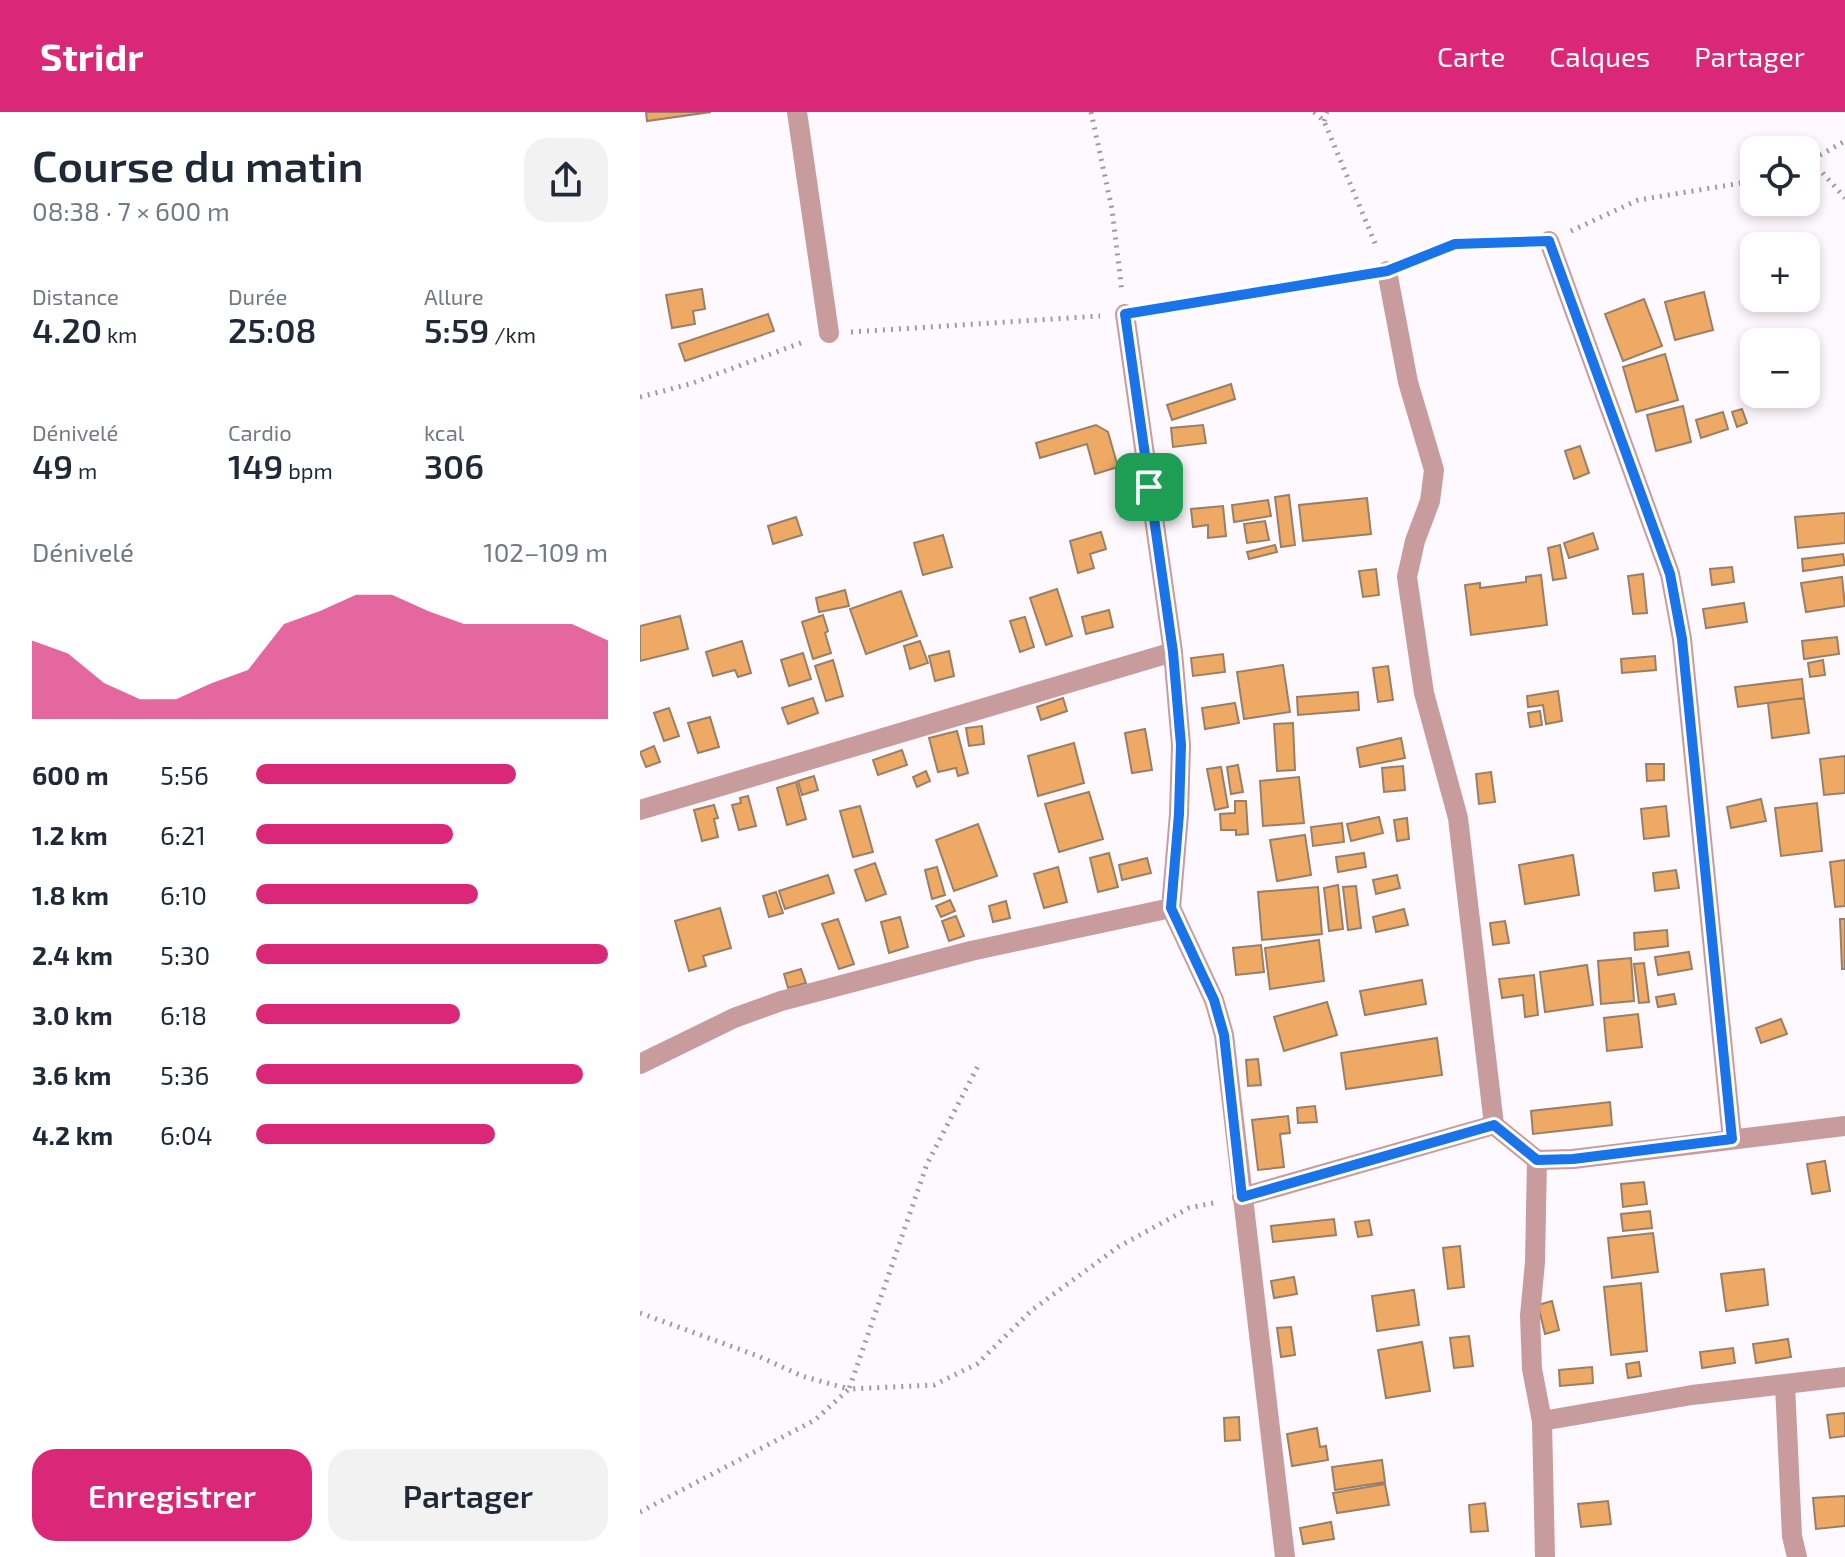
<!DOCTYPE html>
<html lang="fr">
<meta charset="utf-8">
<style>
body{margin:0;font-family:"Exo 2",sans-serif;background:#f2f2f3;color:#1f2937;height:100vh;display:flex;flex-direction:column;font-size:30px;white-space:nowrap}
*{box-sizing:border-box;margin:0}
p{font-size:26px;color:#747a83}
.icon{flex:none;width:44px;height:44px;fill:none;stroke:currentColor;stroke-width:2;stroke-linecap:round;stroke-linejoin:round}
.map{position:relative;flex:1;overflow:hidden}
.panel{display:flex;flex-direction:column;background:#fff;width:640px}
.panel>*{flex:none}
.buttons{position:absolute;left:1100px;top:24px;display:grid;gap:16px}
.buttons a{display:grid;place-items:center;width:80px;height:80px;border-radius:16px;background:#fff;box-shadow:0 4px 12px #0003;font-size:40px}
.pin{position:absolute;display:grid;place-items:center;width:68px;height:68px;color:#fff;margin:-34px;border-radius:16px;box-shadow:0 4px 12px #0006}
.round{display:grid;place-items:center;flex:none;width:84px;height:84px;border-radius:24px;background:#f2f2f3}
.overview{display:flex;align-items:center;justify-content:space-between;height:136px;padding:0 32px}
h1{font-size:44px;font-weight:600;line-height:60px}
.metrics{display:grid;grid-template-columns:repeat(3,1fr);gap:12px;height:136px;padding:8px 32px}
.metrics div{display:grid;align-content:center}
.metrics b{font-size:34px;font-weight:600}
.metrics small{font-size:22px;font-weight:400}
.metrics p{font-size:22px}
.chart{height:224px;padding:16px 32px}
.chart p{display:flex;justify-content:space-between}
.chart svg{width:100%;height:144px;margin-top:8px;fill:#db2777;opacity:.7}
.primary-button{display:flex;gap:16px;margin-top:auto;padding:16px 32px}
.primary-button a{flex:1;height:92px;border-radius:24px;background:#db2777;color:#fff;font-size:32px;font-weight:600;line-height:92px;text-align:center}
.primary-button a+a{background:#f2f2f3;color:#1f2937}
ul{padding:0 32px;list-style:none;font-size:26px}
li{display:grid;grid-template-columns:128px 96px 1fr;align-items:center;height:60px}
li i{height:20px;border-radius:10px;background:#db2777}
header{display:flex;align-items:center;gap:48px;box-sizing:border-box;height:112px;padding:0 40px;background:#db2777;color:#fff}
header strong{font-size:38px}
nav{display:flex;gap:44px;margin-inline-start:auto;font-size:28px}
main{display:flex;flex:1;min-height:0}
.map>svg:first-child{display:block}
.building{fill:#eea965;stroke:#9a7f67;stroke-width:2}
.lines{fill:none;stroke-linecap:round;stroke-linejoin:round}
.path{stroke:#a099a1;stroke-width:5;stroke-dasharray:2 6;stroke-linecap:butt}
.minor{stroke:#c89c9c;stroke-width:20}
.route-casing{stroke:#fff;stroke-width:16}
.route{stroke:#1a73e8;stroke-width:10}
</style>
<header>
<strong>Stridr</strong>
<nav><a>Carte</a><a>Calques</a><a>Partager</a></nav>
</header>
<main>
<section class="panel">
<div class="overview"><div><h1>Course du matin</h1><p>08:38 · 7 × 600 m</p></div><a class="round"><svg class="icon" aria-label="share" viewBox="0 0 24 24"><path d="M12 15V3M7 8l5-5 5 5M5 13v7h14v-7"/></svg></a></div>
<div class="metrics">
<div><p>Distance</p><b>4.20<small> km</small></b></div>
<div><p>Durée</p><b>25:08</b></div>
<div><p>Allure</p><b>5:59<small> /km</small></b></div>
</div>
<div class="metrics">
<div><p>Dénivelé</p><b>49<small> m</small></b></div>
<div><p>Cardio</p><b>149<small> bpm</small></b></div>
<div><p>kcal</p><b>306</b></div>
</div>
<div class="chart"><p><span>Dénivelé</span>102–109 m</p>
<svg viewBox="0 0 160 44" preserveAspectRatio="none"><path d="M0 44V20L10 24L20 33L30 38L40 38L50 33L60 29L70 15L80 11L90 6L100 6L110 11L120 15L130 15L140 15L150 15L160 20V44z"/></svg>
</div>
<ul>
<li><b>600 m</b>5:56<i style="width:74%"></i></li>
<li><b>1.2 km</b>6:21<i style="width:56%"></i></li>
<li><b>1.8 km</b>6:10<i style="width:63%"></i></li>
<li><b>2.4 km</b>5:30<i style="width:100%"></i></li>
<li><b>3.0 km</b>6:18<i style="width:58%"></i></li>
<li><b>3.6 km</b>5:36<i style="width:93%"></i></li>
<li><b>4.2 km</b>6:04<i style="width:68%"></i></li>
</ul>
<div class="primary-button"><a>Enregistrer</a><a>Partager</a></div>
</section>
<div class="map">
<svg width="1205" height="1445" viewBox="0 0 1205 1445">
<rect width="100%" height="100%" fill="#fef9fe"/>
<!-- building -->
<path class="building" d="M6,0H71L7,9Z
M62,177L65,197L53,199L55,212L32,216L26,183Z
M1064,180L1073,218L1035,228L1025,190Z
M1004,187L1022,234L983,249L965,202Z
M128,202L134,219L45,249L39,232Z
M1025,242L1038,288L996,300L983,255Z
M591,272L595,287L532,308L527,293Z
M1043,294L1051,330L1016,339L1007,303Z
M1102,297L1107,311L1097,315L1092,300Z
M1083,300L1088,317L1061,326L1056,308Z
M456,313L468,320L478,355L455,362L447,332L400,346L396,331Z
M563,313L566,331L533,335L531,316Z
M940,334L949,361L934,367L925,339Z
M649,383L655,433L641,435L635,385Z
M727,386L731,422L663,429L659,393Z
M628,388L631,404L594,410L592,393Z
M583,394L586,424L568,426V413L553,415L551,397Z
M1205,401V431L1158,436L1155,405Z
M156,405L162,423L133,432L128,414Z
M625,409L629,428L607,431L604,412Z
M461,420L466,437L450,442L454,456L438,461L430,429Z
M953,421L958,437L929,446L924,431Z
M303,423L312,455L283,463L274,431Z
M635,433L637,440L609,447L607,440Z
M920,433L926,466L913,468L908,436Z
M1203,442L1205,453L1163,459L1162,447Z
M1092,455L1094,470L1072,473L1070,457Z
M736,457L739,483L723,485L719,459Z
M1003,462L1007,501L993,502L988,464Z
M901,463L907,513L831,523L825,473L840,471V476L886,470V465Z
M1202,465L1205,494L1166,500L1161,471Z
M417,477L432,524L406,533L390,486Z
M205,478L209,494L179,500L176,486Z
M261,479L277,524L226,542L210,497Z
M1104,491L1107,510L1066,516L1063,497Z
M469,498L473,515L446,522L442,505Z
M183,503L188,519L185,521L191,541L173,547L162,510Z
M40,504L48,537L0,549V514Z
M385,505L394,535L380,540L370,509Z
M1197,525L1199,542L1164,547L1162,529Z
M102,529L111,561L98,565L95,558L73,564L66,540Z
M280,529L288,551L270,557L264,534Z
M309,539L314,564L295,569L289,544Z
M163,541L171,567L149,574L141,548Z
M583,542L585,560L553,564L551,546Z
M1015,544L1016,558L982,561L981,547Z
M193,548L203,584L186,589L175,554Z
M1183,548L1185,563L1170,565L1168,551Z
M643,553L650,600L604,607L597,560Z
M748,554L753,588L738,590L733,556Z
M1162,567L1164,586L1098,595L1095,575Z
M918,579L922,609L906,612L903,593L888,595L887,584Z
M718,580L719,598L658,603L657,585Z
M173,586L178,601L148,612L142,596Z
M423,586L427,599L401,608L397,595Z
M1164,586L1169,621L1132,626L1128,591Z
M595,591L599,611L565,617L562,596Z
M29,596L39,624L24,629L14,601Z
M900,599L902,613L890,615L888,601Z
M70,605L79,635L58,641L48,611Z
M653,611L655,658L637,659L634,612Z
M342,614L344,632L329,634L326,616Z
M505,617L512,658L492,661L485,621Z
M317,619L328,661L318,664L316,656L298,660L289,626Z
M761,626L765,646L720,655L717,636Z
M434,631L444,671L398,684L388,644Z
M14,634L20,650L6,655L0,640Z
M262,638L267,653L238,663L233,648Z
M1205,644V681L1184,683L1180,647Z
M1006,652H1024V668L1007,669Z
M598,653L603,680L591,682L587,655Z
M763,654L765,678L744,680L742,656Z
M581,655L588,695L575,698L567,657Z
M286,659L290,669L277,675L273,665Z
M851,660L855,690L839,692L836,662Z
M174,664L178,678L162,683L158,669Z
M659,665L664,711L623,714L620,669Z
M156,670L166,707L147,713L137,676Z
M449,680L463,727L419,740L405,692Z
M108,684L116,714L99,718L92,693L101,691L100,686Z
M1121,687L1126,709L1091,716L1087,695Z
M595,689H606L608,722L596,723V718H581L580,702L595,701Z
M1177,691L1182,739L1141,744L1135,696Z
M74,693L78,706L74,707L78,725L62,729L54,698Z
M220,694L233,740L213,745L200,699Z
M1026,694L1029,724L1004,727L1001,697Z
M739,705L743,721L711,729L707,712Z
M767,706L769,727L757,729L754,708Z
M702,711L704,730L673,734L671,715Z
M338,712L357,764L314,779L296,728Z
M665,723L671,763L637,769L630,728Z
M469,741L478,775L458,780L450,746Z
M724,741L726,755L698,760L696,745Z
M933,743L939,783L885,792L879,753Z
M507,746L511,761L482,768L479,753Z
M1205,748V794L1195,795L1190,750Z
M235,751L246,782L226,789L215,758Z
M297,755L305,783L292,787L285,758Z
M418,755L427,790L404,796L394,762Z
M1036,758L1039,776L1015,779L1013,761Z
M188,763L194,781L145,797L139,779Z
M757,763L760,776L736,782L733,768Z
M698,773L703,817L689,819L684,776Z
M716,774L721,816L708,818L703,775Z
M678,775L682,822L622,828L618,780Z
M136,780L143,801L129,805L123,784Z
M310,788L315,799L301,805L296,794Z
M366,789L370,806L353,810L349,794Z
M80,796L91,836L63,844L66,854L49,859L35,809Z
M764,797L768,813L736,820L733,805Z
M316,804L324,824L309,829L302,809Z
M260,805L268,835L249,841L241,810Z
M198,807L214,852L199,857L182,812Z
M1200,807H1205V857H1202Z
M865,809L869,831L853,833L850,811Z
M1027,818L1028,834L995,838L994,821Z
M679,828L684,869L630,877L625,836Z
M621,833L624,860L596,863L593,836Z
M1049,840L1052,857L1018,863L1015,845Z
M991,846L994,889L961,892L958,849Z
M1004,851L1009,890L999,891L994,852Z
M947,853L953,893L905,900L900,860Z
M161,857L166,871L148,876L144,862Z
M894,863L898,903L885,905L883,883L862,886L859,867Z
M782,868L786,892L725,903L720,879Z
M1034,882L1036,892L1018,895L1016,885Z
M687,890L697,923L644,939L634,905Z
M998,902L1002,935L967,939L964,906Z
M1141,907L1147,922L1121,931L1116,916Z
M797,926L802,963L706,977L701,941Z
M618,947L621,973L608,974L606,948Z
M970,990L972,1013L893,1022L891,999Z
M675,994L677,1010L658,1011L657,996Z
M648,1004L650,1021L640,1022L644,1055L618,1058L612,1008Z
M1185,1049L1190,1079L1172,1082L1167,1052Z
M1004,1070L1007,1092L983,1095L981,1072Z
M1010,1099L1012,1116L983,1119L981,1102Z
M694,1107L696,1123L633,1130L631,1114Z
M729,1108L732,1123L718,1125L715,1110Z
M1013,1121L1018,1160L972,1166L968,1126Z
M820,1134L824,1175L808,1177L803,1136Z
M1124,1157L1128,1193L1086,1199L1081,1162Z
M654,1165L657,1182L634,1186L631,1169Z
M1001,1171L1007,1239L971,1243L964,1175Z
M774,1178L779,1213L737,1219L732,1184Z
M912,1189L919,1218L905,1222L898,1193Z
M651,1215L655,1243L641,1245L637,1216Z
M829,1224L833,1254L814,1256L810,1226Z
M1148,1227L1151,1245L1116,1251L1113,1232Z
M782,1230L790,1279L746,1286L738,1238Z
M1093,1236L1095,1251L1062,1256L1060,1240Z
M999,1250L1001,1264L988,1266L986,1252Z
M952,1255L953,1271L920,1274L919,1258Z
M1205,1301V1324L1190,1326L1187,1303Z
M599,1305L600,1328L585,1329L584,1306Z
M677,1316L680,1335L686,1334L688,1348L652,1354L647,1322Z
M742,1348L745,1370L695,1378L692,1355Z
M745,1372L749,1393L697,1401L693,1381Z
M1205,1384V1414L1176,1417L1173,1386Z
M968,1389L971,1412L941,1415L938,1392Z
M845,1391L848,1419L831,1420L829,1393Z
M691,1410L694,1427L663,1432L660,1416Z"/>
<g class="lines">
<!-- path -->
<path class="path" d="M451,0L472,97L482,180
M674,0L684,9L737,136
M684,9L687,0
M1172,49L1205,86
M1166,51L1205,29
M931,119L998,88L1114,69
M769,150L815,132L888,130
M510,198L725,163
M211,220L460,204
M0,285L50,272L166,229
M0,1201L118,1244L162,1264L209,1277L287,1052L340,950
M0,1400L175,1308L209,1277L294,1273L337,1252L392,1198L478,1135L549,1096L578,1090"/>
<!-- minor -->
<path class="minor" d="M157,0L189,221
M909,129L1030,462L1042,527L1092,1027
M747,159L768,270L794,358L790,389L775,429L767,465L784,581L818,706L854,1013
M485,202L533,540L541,633L539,702L531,796L574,888L584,923L645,1445
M0,698L533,540
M0,952L94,906L141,889L331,839L531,796
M897,1048L895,1150L890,1204L892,1257L902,1309L905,1445
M602,1085L854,1013L897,1048L933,1047L1205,1014
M1145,1273L1152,1424L1157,1445
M902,1309L1052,1283L1205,1265"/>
</g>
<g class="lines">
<!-- route casing -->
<g class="route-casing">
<path id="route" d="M909,129L1030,462L1042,527L1092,1027L933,1047L897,1048L854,1013L602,1085L584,923L574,888L531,796L539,702L541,633L533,540L485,202L747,159L815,132Z"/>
</g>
<!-- route -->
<use href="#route" class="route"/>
</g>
</svg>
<div class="buttons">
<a><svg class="icon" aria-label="locate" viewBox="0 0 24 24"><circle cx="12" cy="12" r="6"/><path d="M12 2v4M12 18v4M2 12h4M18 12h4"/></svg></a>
<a>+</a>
<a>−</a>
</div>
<div class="pin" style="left:509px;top:375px;background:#1e9e55"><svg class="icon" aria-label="arrive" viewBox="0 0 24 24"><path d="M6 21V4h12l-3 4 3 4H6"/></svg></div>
</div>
</main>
